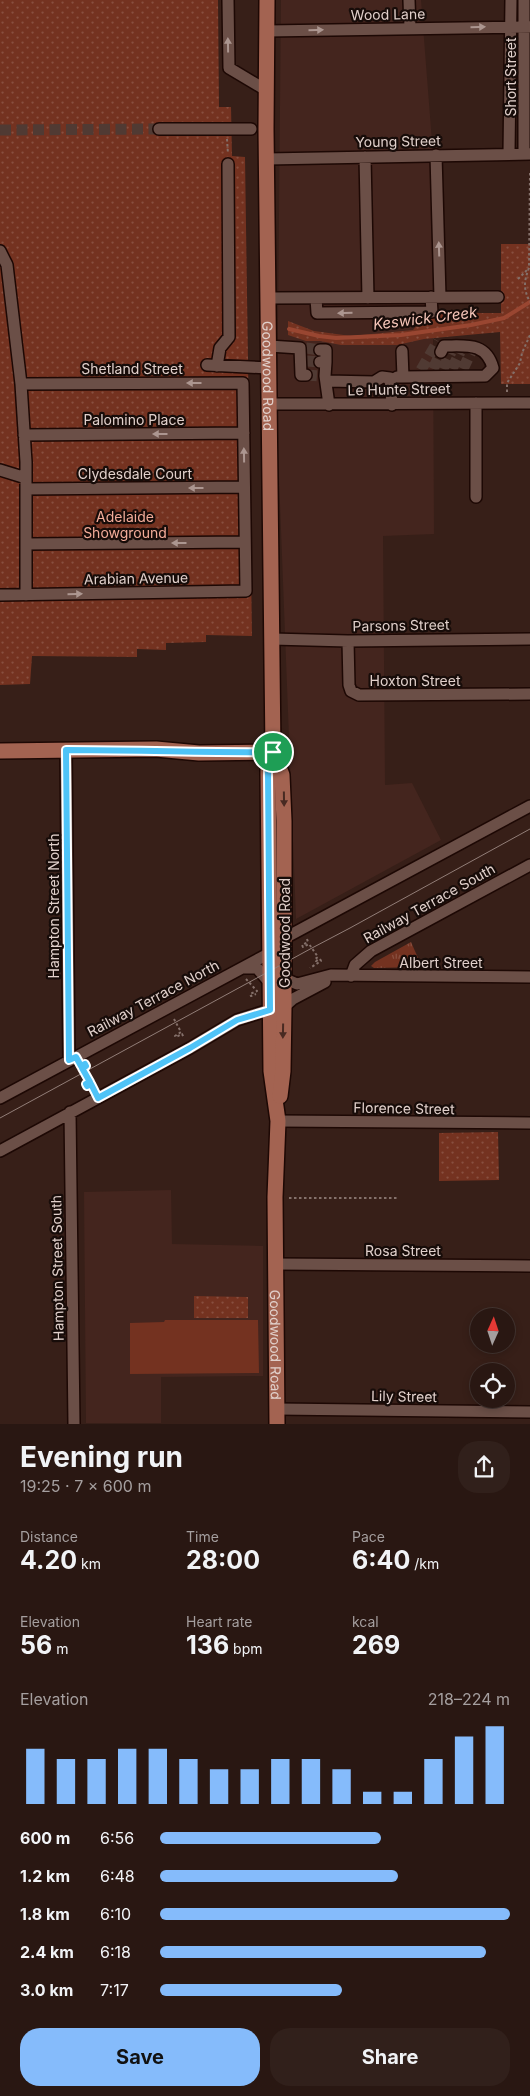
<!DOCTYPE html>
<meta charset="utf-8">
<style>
body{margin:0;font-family:Inter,sans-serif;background:#31201b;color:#f1f3f6;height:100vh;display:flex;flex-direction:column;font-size:19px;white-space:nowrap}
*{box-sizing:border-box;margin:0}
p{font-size:16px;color:#a59f9f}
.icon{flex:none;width:28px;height:28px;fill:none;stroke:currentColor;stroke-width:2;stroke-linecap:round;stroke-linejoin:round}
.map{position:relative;height:1424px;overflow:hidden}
.panel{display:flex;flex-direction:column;background:#291712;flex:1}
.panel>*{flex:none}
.needle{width:32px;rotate:3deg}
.controls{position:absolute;left:470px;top:1308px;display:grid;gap:10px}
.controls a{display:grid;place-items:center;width:45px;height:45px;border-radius:50%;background:#291712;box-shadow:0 2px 8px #0003,0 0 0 1px #453632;font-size:25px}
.pin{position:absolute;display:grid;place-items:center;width:42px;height:42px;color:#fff;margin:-21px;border:2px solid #fff;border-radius:50%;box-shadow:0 1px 5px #0007}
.round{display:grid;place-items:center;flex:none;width:52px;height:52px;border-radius:20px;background:#31201b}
.summary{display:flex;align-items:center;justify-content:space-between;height:85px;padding:0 20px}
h1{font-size:28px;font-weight:700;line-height:38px}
.metrics{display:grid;grid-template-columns:repeat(3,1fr);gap:8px;height:85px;padding:5px 20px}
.metrics div{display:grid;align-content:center}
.metrics b{font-size:25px;font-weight:700}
.metrics small{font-size:14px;font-weight:400}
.metrics p{font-size:14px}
.chart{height:140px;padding:10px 20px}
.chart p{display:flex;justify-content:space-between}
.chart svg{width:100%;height:90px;margin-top:5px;stroke:#85bbfb;stroke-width:6}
.button{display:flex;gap:10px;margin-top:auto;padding:10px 20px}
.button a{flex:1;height:58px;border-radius:20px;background:#85bbfb;color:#111;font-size:20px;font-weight:700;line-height:58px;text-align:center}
.button a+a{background:#31201b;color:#f1f3f6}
ul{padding:0 20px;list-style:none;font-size:16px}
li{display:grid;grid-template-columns:80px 60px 1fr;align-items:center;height:38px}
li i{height:12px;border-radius:6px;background:#85bbfb}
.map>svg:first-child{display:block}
.built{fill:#44251e}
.grass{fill:url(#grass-tufts)}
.park{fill:url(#park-dots)}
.pitch{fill:#743220}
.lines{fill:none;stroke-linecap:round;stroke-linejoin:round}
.stream{stroke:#994631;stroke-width:4}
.minor-tunnel{stroke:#503a33;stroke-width:11;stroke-dasharray:11 5.5;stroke-linecap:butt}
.minor-casing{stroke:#1d0804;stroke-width:14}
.major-casing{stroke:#1d0804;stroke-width:18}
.path{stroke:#84706a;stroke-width:2;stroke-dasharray:2.5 2.5;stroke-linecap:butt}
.minor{stroke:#6b4f47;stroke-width:11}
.major{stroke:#a36351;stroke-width:15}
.tram{stroke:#927e78;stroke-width:1}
.oneway{fill:#ac9690}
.oneway2{fill:#482a22}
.route-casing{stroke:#fff;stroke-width:10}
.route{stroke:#4fc3f7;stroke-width:6}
.labels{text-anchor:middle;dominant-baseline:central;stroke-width:4.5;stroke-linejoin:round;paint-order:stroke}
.street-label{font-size:14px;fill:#e1d0cb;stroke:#170c09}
.park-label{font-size:14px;fill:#f3ac99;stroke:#170c09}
.water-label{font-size:15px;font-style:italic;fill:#f5c5b8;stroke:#170c09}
</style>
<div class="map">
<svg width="530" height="1424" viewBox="0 0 530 1424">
<defs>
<pattern id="grass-tufts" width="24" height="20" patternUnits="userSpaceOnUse" patternTransform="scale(1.25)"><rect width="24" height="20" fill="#743220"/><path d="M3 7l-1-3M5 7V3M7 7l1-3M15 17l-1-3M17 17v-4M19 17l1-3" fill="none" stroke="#884f3f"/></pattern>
<pattern id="park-dots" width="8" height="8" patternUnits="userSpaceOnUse" patternTransform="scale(1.25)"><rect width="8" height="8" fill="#743220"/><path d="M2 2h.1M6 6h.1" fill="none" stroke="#884f3f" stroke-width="1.8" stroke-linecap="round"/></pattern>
</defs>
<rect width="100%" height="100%" fill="#371f18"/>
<!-- built -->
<path class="built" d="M281,0H421L432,142L434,534L383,536L385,785L412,783L441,840L296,919L277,426Z
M171,1190L172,1244L263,1246V1376L161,1377V1423H86L84,1192Z"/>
<!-- grass -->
<path class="grass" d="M411,942L422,967L374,968L371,966L375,962Z"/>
<!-- park -->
<path class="park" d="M0,0H218L219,107H231L232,156L245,157L252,636L206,635V642L166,643V650L137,649V657L32,656L30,684L0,685Z
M501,244H530V384H501L500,332L424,339L397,345H341L320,341H306L288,335V321L314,331L351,336L413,330L420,322L428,319L429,313H501Z
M498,1132L499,1180L439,1181V1133Z
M194,1296L248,1297V1318H194Z"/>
<!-- pitch -->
<path class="pitch" d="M165,1320H258L259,1373L130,1374V1323L164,1322Z"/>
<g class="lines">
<!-- stream -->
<path class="stream" d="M289,329L319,336L336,338L401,335L471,325L504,318L530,302"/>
<!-- minor-tunnel -->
<path class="minor-tunnel" d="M0,130L159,129
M306,348L320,350
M306,361L320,362
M433,369L441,352
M443,369L451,352
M452,369L460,352
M463,369L471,352
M421,370L438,341
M306,375L320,376"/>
<!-- minor casing -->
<g class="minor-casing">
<path id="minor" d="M228,0L229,68L266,90
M409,0L410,28
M524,0V154
M267,31L530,27
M159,129H251
M509,153L511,0
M436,155L440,297
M365,157L368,298
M267,159L530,154
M0,251L7,265L21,384L26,462V595
M268,298L498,297
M316,298L317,313L432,312L431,297
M269,346L300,348L301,375H306
M320,350H326V362
M320,362H326L325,376L329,405
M207,365L269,368
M217,366L220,348L229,337L228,164
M397,377H403L402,351
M403,377L485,376L493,368C486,342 466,346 444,346L441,352
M327,381L374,382L382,377L390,378L392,405
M269,404L530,403
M24,435L244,433
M0,470L26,478
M26,489L244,487
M476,497V403
M27,544L245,542
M0,595L246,591L243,383L21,384
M272,639L348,641L530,639
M348,641L349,685L351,691L359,695L530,694
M66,750L69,1060
M283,939L530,806
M244,968H257L269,982
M351,976L355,965L371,951L530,865
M283,978L297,984L331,975L530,977
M284,1007L293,999L325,982
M0,1098L268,954
M70,1112L74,1424
M278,1121L530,1123
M0,1151L190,1048L237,1020L269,1010
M276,1264L530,1266
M277,1409L530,1412"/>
</g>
<!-- major casing -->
<g class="major-casing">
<g id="major">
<path id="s1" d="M267,0L266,129L273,752L268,771L271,1071L278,1121L275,1197L277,1424"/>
<path d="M0,751L156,749L199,753L273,752"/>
<path d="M273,752L282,775L284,821V1007L283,1071L280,1096"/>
</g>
</g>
<!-- path -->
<path class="path" d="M227,139L228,154
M530,173L529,268C524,281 523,289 530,302
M518,279L527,270
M507,392V383L520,363L522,353L530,335
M307,939L308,942L302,945L303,947L309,944L318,957L315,959L316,961L320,959L321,961L310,968
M246,979L257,991L250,994L251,996L256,994
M174,1019L181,1032L175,1036L176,1037L182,1034L184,1038
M86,1066L82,1068L90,1082L86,1084L87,1086L91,1084L93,1088
M289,1198H397"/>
<!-- minor -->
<use href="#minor" class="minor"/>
<!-- major -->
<use href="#major" class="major"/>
<!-- tram -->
<path class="tram" d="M0,1118L312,948L350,928L530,829"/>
</g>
<!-- one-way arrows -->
<defs><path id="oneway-solid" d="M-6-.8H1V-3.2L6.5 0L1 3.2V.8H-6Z" transform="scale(1.25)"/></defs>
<g class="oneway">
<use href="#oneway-solid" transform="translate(478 27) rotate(-1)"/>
<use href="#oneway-solid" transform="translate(316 30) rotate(-1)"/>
<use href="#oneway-solid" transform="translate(228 45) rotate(-91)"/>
<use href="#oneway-solid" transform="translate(439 249) rotate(-92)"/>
<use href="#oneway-solid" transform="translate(345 313) rotate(179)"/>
<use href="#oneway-solid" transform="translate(194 383) rotate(180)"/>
<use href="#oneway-solid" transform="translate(160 434) rotate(180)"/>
<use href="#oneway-solid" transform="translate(244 455) rotate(-91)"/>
<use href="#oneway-solid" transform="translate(196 488) rotate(180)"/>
<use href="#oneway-solid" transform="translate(179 543) rotate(180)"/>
<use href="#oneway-solid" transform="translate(75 594) rotate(-1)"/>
</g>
<g class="oneway2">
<use href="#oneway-solid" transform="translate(284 799) rotate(89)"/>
<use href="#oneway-solid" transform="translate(283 1031) rotate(91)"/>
</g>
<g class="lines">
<!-- route casing -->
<g class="route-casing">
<path id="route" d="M66,750C136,750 204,753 273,752L268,771L270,1010L237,1020L190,1048L98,1098L91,1084L87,1086L86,1084L90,1082L82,1068L86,1066L85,1064L81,1066L76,1057L69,1060Z"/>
</g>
<!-- route -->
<use href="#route" class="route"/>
</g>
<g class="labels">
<!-- street labels -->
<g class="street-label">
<text transform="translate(388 14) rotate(-1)">Wood Lane</text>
<text transform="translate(510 77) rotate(-90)">Short Street</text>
<text transform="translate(398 141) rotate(-1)">Young Street</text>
<text x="132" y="368">Shetland Street</text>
<text stroke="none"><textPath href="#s1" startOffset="376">Goodwood Road</textPath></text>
<text transform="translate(399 389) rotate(-1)">Le Hunte Street</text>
<text x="134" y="419">Palomino Place</text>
<text x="135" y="473">Clydesdale Court</text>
<text transform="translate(136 578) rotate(-1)">Arabian Avenue</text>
<text transform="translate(401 625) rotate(-1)">Parsons Street</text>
<text x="415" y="680">Hoxton Street</text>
<text transform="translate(429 903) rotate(-29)">Railway Terrace South</text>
<text transform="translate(53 906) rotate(-90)">Hampton Street North</text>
<text transform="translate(284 933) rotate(-90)">Goodwood Road</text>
<text x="441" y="962">Albert Street</text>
<text transform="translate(153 998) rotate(-28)">Railway Terrace North</text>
<text transform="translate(404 1108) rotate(1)">Florence Street</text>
<text x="403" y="1250">Rosa Street</text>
<text transform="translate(57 1268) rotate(-91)">Hampton Street South</text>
<text stroke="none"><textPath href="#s1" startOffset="1346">Goodwood Road</textPath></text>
<text transform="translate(404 1396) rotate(1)">Lily Street</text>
</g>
<!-- park labels -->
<g class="park-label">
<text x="125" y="516">Adelaide<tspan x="125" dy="16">Showground</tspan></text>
</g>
<!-- water labels -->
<g class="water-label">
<text transform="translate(425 318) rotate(-7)">Keswick Creek</text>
</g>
</g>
</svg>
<div class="controls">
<a><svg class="needle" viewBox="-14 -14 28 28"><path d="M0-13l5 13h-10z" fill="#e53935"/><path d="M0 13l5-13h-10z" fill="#a59f9f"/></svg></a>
<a><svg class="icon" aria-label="locate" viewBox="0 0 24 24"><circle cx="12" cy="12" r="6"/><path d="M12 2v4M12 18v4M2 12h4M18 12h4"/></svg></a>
</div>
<div class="pin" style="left:273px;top:752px;background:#1e9e55"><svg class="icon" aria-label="arrive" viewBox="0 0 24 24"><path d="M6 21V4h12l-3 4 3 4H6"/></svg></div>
</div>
<section class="panel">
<div class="summary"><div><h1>Evening run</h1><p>19:25 · 7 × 600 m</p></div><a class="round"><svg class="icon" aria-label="share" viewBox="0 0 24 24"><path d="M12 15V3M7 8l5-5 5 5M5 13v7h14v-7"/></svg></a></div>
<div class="metrics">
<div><p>Distance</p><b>4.20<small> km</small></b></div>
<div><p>Time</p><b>28:00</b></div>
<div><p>Pace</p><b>6:40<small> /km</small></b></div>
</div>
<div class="metrics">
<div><p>Elevation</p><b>56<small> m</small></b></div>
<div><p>Heart rate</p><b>136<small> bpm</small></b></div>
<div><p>kcal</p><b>269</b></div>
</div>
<div class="chart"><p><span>Elevation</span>218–224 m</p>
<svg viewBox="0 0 160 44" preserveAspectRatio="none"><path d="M5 44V17M15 44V22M25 44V22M35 44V17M45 44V17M55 44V22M65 44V27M75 44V27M85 44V22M95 44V22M105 44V27M115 44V38M125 44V38M135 44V22M145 44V11M155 44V6"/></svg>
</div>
<ul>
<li><b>600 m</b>6:56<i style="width:63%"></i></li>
<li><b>1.2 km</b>6:48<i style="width:68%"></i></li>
<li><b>1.8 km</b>6:10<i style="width:100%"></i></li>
<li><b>2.4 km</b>6:18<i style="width:93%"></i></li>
<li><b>3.0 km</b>7:17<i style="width:52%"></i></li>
</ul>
<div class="button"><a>Save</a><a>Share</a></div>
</section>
